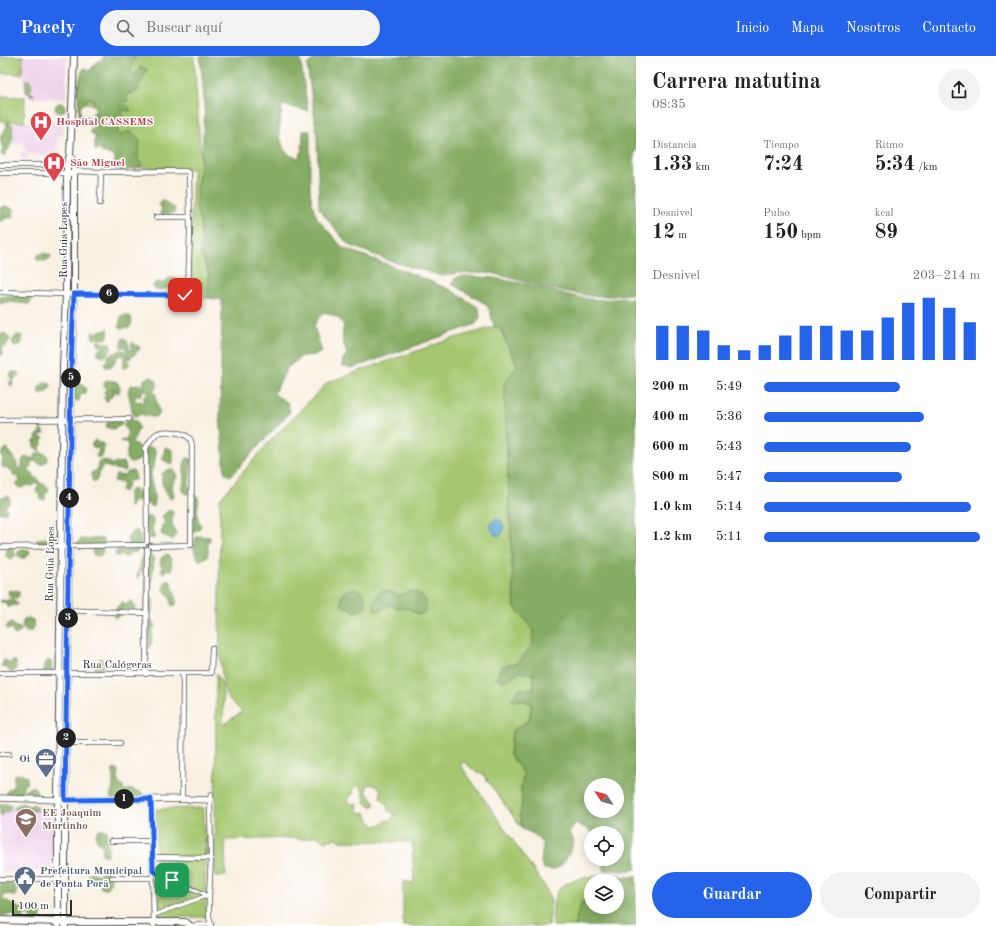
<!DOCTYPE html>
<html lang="es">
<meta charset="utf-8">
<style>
body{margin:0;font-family:"Old Standard TT",serif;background:#f2f2f2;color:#202124;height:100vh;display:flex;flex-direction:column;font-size:15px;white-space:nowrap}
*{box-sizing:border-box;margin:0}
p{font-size:13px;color:#757577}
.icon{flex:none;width:22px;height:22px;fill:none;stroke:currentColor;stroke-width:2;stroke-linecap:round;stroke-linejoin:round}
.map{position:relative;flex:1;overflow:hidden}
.panel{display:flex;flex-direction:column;background:#fff;width:360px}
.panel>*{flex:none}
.needle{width:26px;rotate:305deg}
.fabs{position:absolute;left:584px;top:722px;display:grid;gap:8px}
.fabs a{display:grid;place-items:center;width:40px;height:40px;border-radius:50%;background:#fff;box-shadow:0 2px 10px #0003;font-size:20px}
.scale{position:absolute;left:12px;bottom:10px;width:60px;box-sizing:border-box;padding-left:4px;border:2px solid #2b2b2b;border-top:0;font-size:11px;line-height:14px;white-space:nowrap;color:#2b2b2b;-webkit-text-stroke:3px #fff;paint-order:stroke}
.pin{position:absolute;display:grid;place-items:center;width:34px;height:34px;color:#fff;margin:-17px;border-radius:8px;box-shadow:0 2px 6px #0006}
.km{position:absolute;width:20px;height:20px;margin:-10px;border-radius:50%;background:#222;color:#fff;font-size:11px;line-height:20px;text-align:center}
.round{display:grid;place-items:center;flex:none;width:42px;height:42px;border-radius:21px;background:#f2f2f2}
.summary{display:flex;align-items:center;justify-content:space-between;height:68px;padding:0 16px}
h1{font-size:22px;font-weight:800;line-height:30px}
.metrics{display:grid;grid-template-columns:repeat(3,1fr);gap:6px;height:68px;padding:4px 16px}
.metrics div{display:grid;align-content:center}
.metrics b{font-size:20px;font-weight:800}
.metrics small{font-size:11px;font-weight:400}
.metrics p{font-size:11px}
.chart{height:112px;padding:8px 16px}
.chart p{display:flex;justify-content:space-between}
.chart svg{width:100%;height:72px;margin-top:4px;stroke:#2563eb;stroke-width:6}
.primary-button{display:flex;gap:8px;margin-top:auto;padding:8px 16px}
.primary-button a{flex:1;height:46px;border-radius:24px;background:#2563eb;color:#fff;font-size:16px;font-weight:800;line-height:46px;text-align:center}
.primary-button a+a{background:#f2f2f2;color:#202124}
ul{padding:0 16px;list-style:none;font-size:13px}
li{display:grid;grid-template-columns:64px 48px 1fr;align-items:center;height:30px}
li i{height:10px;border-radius:5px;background:#2563eb}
header{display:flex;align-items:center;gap:24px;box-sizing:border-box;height:56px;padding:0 20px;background:#2563eb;color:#fff}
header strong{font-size:19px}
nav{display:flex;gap:22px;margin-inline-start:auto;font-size:14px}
.search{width:280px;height:36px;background:#f2f2f2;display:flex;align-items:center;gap:10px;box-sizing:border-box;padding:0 14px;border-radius:22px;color:#757577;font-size:15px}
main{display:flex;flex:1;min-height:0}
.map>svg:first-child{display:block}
.built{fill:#efd0e7}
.green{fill:#a5c770;stroke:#68794e;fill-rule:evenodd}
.forest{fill:#84ac62;stroke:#586c46;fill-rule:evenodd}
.water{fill:#59a4d1;stroke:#42687e}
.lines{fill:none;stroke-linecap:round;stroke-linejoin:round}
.pedestrian-casing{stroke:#4a4946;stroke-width:5}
.minor-casing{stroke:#4a4946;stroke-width:6}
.tertiary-casing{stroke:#4a4946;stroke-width:7}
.secondary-casing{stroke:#4a4946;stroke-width:8}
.pedestrian{stroke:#fff;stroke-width:3.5}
.minor{stroke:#fff;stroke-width:4.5}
.tertiary{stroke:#fff;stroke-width:5.5}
.secondary{stroke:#fff;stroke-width:6}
.route-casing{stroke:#fff;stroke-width:8}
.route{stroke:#2563eb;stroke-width:5}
.labels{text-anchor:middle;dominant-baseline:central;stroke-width:3;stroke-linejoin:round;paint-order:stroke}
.health-label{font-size:11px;font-weight:bold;fill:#be3a42;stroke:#fff;text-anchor:start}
.street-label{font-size:11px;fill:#2b2b2b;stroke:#fff}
.service-label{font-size:11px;font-weight:bold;fill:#4e5e75;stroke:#fff;text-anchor:end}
.education-label{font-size:11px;font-weight:bold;fill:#785e54;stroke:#fff;text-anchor:start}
</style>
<header>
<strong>Pacely</strong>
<div class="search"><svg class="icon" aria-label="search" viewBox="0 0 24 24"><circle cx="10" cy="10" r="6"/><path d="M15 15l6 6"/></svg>Buscar aquí</div>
<nav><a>Inicio</a><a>Mapa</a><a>Nosotros</a><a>Contacto</a></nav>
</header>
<main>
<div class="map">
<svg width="636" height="870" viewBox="0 0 636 870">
<rect width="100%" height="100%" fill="#fff"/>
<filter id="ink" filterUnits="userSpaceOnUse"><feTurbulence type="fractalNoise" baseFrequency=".025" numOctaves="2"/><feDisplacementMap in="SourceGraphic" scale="8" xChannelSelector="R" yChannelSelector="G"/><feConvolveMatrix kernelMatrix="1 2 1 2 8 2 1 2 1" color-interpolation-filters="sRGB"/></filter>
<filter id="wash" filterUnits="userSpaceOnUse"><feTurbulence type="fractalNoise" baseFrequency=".012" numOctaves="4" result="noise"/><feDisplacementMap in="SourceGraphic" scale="16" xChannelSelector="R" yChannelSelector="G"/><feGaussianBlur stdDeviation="0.9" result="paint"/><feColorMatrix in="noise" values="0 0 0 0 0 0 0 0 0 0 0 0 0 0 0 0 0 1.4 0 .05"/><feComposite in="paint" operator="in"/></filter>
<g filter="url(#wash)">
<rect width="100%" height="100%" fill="#f8f0e0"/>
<!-- built -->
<path class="built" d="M23,0H67L66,43L30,42L26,36V28L23,18Z
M14,65L64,67L63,80H58L57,99L28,98V103L21,102V96L28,97V94H26V92H23L24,84H21V88H13Z
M0,752H53L52,815H0Z"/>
<!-- green -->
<path class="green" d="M0,0H23L22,18L0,17Z
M112,0H194L201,107L198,127L196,149L201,172V197L209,219L208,242H188L193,113L115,111L117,94H95V49L83,46L82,20L95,9Z
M0,40L25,41L24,66L0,65Z
M494,271H499L517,310L504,328L513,529L515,552L526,564L533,575V587L523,601L518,607L509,608L496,622L504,625L519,616L533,618L534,632L511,644H524L532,648L529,664L512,675L510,699L524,718L521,732L522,746L520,759L522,773L482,717L475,715L464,706L460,708L547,834L551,845L549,870H403V825L414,827L412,786L341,785L336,782L324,786L316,779L309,782L302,783L292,782L227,784L225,786L226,820H215L216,618C226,628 223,654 223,668H226L229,664L242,656L227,641L223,628L220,602L219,547L220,443L270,385L328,326L451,283ZM370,728C375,729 379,731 381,735L380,741L387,748L388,755L394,757V760L390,765L387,764L384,766L382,768L375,770C370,766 368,763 366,757L359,756L357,754L358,747L352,748L349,746L348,743L353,738C353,734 354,732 357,729C363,731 364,739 365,746L370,750H374C376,740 363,741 367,730Z
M204,752L206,861L155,862L156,753Z
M619,820L608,825H591V838L582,846L576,863L575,870H553C553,860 552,848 556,839C563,818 601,821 619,820Z"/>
<!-- forest -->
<path class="forest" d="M103,0H134L135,2L132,8L131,21L134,18L137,17L138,14L140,11L147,13C144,18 143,26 138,30L139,33L137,36L127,38L126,41L128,43L127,46L123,45L121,47V50C125,48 127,49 130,52V55L123,54L122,56L123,59L120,64L123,66L124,69L120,68L117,70L118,76L121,79C123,78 125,77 127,76C133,74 136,82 141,84C140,86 137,101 138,102C138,104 142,107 143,108C139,110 138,112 135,114L132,113L129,114L126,113L124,115L121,116L119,113H116L114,110L115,103L114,100C110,100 107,96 102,97V93L96,92L94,86L97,84V81L91,77L90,74L93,72L95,63L92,57H95L98,55C98,51 97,49 93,47V44L90,42L87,43L86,47C80,48 79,55 82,60L89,61L90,64C85,65 81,64 79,60L78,39L75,33L78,31C78,28 82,14 84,12L87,13L89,15H92C96,7 94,6 103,4Z
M200,0H295L300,2L308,55L282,49L279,75L281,84L284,94L291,100L299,102L302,95L303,75H310V134L312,147L317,162L343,192L403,214L451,234L479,252L480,261L476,268L353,312L342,310L343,303L347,298C343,287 341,282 344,270C339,261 335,259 324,256L318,263L314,270L322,296L315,299L302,300L287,312L274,338L288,347L290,356L233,418L230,420L225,417L220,361L222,244L208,242L209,219L201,197V172L196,149L198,127L201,107L205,53Z
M318,0H636V94L634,98L636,124V237L614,240H591L547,232L492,217H457L442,220L396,207L349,189L331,168L319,152L317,80L307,9Z
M26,24H28C31,25 32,29 31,33L28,35L34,38L33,40L26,36V33L25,28Z
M55 52a5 5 0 1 1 10 0a5 5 0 1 1-10 0Z
M6,67H11L13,69C12,73 13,75 13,79C12,86 8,95 4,100L1,99L3,92C1,88 0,83 1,79C3,75 6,74 7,70Z
M161,145H164L166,147H168L170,150L175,152C175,160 167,159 161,160L160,157L162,153L159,148Z
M6,150L11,152L14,154L13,161L6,162L0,166V152Z
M44,197L50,199L51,202L44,205L37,204L36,201L38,199Z
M466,220L493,222L525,228L577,241L596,244L636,242V813L623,815L604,814V803H617V777H592L584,771L575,767L569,778L574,785C571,795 563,814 551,814C549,814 546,813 544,813L541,807L543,788L534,778L522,773L520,759L522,746L521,732L524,718L510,699L512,675L529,664L532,648L524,644H511L519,633L534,632L533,618L519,616L504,625L496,622L501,611L509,608L518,607L523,601L533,587V575L526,564L515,552L513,529L504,328L517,310L500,271H494L490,255L486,248L452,228C454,220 459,221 466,220ZM591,729H617V755H591Z
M170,222H174L186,225L187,226V233L184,235L179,232C174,237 172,235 166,232L159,234L154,232L153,230L155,227L158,226L163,227Z
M26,238L31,239L32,244L29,248C20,248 9,244 0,248V240L5,241L8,239L11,241L16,239L20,241Z
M126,259L131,261C132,265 132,269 129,272L126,271L122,273L119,270L121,260Z
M108,272C111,288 102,281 94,283L92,281L93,274L96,277L101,274L106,275Z
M2,277L6,278L10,283L6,290L3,291L2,293L3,297L2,298V299H0V279Z
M17,279L22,280V287L18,290L14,291L13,289L12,285Z
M123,282C129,284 128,289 130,294H132L133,293L131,289L133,286L136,290H139L140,293L130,303L129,302L126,292L121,291V288Z
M98,285H100L103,287H110L111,288V293L107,299L103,300L98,298C97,296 98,294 100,292L102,293L103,292V290L98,289Z
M121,294L125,295C128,301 133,311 123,312L124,302L121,299L118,300C114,306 114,312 105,311V306L107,305L108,300Z
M12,316H18L20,320L16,321L13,325L12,326L13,328L11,330L10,329V325L12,323L10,318Z
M72,319L75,320L76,325L80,327H82L84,331L86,332L85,336L84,338L80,339L79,345L75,344L68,333L67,329Z
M150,321L154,322L157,326V331L153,336L156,338C156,341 156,344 157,347C158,352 160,354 159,359C149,365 145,355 136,360H134C131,355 132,350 130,344C129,338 126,334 131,329L134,330L138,328L141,329C144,332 143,337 140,340H139L136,338H135V344L137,346L140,345L142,347H144V340L149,337L144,333L143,327L145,323Z
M106,324C110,325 114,324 117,326L120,332L119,337L115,335V332H114L113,333L115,337L112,339L111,342L109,340L108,345L107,346L103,341L107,338L104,337V335L108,334L107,332L104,330V327Z
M45,326L49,327L52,330L48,334L46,337L43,336L41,339L39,336V331Z
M121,364L122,368L120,370L112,373L106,371L108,365Z
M132,364L136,365L139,372L132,387L137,389L142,400L138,405L131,407L126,403L128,389L126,386L120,385L127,383C128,377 127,373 123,369L125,366Z
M40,374H42L45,378L40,379L41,382L42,381L44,383L41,386L43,387L40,391V394L39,395C35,391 33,392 34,385L37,384L36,381L40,376Z
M95,384L99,387H102L104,389L103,399L99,402L96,400L99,394L98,392L93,391L92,390V387Z
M149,391C151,392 153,392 155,394C158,400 151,414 151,420C150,424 152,428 153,433C154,438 154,443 155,449L152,451C150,449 148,448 146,447C144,444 142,419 143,415C144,407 145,400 146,392Z
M165,391L171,393L173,396V407L171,408L163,404C162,400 165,395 165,391Z
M7,392H8V395L11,397L12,400L17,405V411L20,413L22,412V405L24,402L28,401L33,403L36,398L41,396L46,398L48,402C46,408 40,411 36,405L31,406V411L29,414V416L33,417L34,419L33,422H37L40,427C46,429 48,429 49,435L45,438V444H41L40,439L38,438L36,435L39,428L37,427L32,430L27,429L21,432H19L16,428L20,424L19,423L17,420H13V416L11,414L10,415L8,412L2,411V406L3,403L1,399L3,395Z
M187,402L192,403L189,427L190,434L189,437L187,438L185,437L182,433C183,430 184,426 184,423C185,415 182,409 187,402Z
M104,404L113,408L123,406L125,408L126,414L123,415L104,410L101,412L97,423L95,426L92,424L91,417L97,414L98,407Z
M171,413L175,415L177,421L172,430L174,440L170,443L162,427V417L163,418L165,415Z
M133,415L135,417V424L129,425L126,434L123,436L121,433L123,429L122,427L114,425L116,418L123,420L128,416Z
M134,433L139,436L141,443L137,446L134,444L132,447L131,451H129V435Z
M197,439L198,440C200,448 195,456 198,463C198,465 200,467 201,469L199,473L195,475L192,474L193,440Z
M6,440H9L10,446L5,450L7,454L5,457H0V441H3Z
M170,453L173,456L172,467L176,478L173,484L161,478L162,469L165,468L162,460Z
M147,460L152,462L153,464L152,476L155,481L153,483L147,481L144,464L146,461Z
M62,472H64L67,479L66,482L64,484L61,485L55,489L42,490L37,486V484L44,482L51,485L57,484L58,476Z
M137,474C141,481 143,489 136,496H131L127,501L120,499L117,500L115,499L118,492H121L124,494L127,493L129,489L127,482L132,476Z
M197,480L210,481V485L208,484C207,490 209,495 207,501L202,503L200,505C193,497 192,489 197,480Z
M95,482L102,483L105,485V487L100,493H102C104,496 103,497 101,499L96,500L93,498L92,490L87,489L80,493L78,491L77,487L81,483L90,484Z
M13,492L14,494L15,500L10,504L6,500L7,493Z
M21,493H27L30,496L28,500H25V502H22L17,499L18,496Z
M150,498L153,501L154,505L150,537L153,544V555H148L144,552L146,546L145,521L143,513L141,514L138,523C136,518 138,516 140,511C141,508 141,504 142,501Z
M167,498C173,503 172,508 171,515L170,512L163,517L161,514L162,510L160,508L161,502Z
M167,524H168L171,526C173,535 179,542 175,551L172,550L171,548L170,540C163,534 161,532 167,524Z
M352,533C360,532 365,537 365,544C365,548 365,552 362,554C362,554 356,556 356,556L353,555L350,552L344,551C340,547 341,543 343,538L348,534Z
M9,534L13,535L16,534L19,536V539L17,542L9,540L8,535Z
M382,535C388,534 393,536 398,540C402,539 406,536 410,535C415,535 424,540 426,545C427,548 426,552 426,555L423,558L419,559C410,553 406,551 396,552L393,549H389L379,555L375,554C372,546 376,540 382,535Z
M12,542L18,547L16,550L14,549L9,551H7L5,546H0V544L6,545Z
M131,544L135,551L134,554L129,555L123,553L120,559L115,562L113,559C115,554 118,549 123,546L127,549Z
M28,562L33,564C34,570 35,576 27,576L22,572L23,565Z
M149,566H153L155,568C154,571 153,573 152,575C151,581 153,586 149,592H148Z
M9,567H12L14,570L20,572L21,575L16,579L13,578V575L11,572L9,574L6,572Z
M100,602L102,603L103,609L105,612L101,616L96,615L94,612L95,610L97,609L100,610L99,603Z
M4,604L7,605L12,608V605H16V612L13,617L10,616L8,613L1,610L3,607Z
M48,604L52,607L51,610L53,614V616L43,615L44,612L43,609Z
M115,713L118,715V727L123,731L124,734C127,735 128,733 131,734C134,734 136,736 140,736L144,739L143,743L133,748L111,742L110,740L113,731V714Z
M23,718L27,721L28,726L23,730L22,740H7L6,736L14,729V720L17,718Z
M30,731H34L36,733L37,738L35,741H25L24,738L25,734Z
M23,747L29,750L33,748C36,749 37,751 37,754L34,755L29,753L27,756H17L14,752L15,750Z
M0,748H6L11,750L10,754L7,756L4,755L3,759H0Z
M208,770L210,771L211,801L205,800C206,796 205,793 207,790L205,785L207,780V772Z
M104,773L107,774C107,778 106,781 107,785C108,790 109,793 107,799L104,800L101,797L104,791C98,788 93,781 98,774H101Z
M168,811L173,813L171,820C165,819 157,820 153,819L154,813Z
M104,812L107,814L106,819L111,817L114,819L110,823L111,826L109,828L108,831L104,833L100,831L102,823L96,826H90C87,823 87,818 92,816L97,819H98L101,816L102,813Z
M619,820L630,821L636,820V870H575L576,863L582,846L591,838V851H617V825H608Z
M156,821L163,822L166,824L163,830H155L153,825Z
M172,823L180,829L178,835L167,829L169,825Z
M0,824H8L15,827L16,828L15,832L18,834L16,835V840L14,841L13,839L9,838L5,839L3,841L4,845H8C13,854 34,853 42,858C40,862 40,865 38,869H36C32,865 30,860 25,857L24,862L18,863L16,861L15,858L0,860Z"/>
<!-- water -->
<path class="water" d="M495,463C505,463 506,475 500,480C493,480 490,474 491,468Z"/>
</g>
<g filter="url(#ink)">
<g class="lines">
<!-- pedestrian casing -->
<g class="pedestrian-casing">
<path id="pedestrian" d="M153,815L209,840
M154,859L203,841H208"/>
</g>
<!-- minor casing -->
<g class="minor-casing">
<path id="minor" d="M0,109H70
M0,117H67L74,118
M100,147L101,116
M156,161H189
M0,236L66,238L185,239L187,238L188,234L190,175L189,117L186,115L101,116L74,115
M0,364L129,363
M147,486L146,392C149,387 152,380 158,377C166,374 185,376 190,383C191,384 191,387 192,389L191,489L151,490
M0,491L144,489
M60,554L146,557
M0,617H211L212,592
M146,618L147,493
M66,687H120
M0,698H9
M211,738L210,744L211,802L209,840V860L211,870
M151,743L154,870
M182,743L183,618
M111,785H152
M152,801L211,802
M112,822H152
M0,823H66
M190,870L211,868"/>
</g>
<!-- tertiary casing -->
<g class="tertiary-casing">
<path id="tertiary" d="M0,742L58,744L182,743L210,744"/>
</g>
<!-- secondary casing -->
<g class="secondary-casing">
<path id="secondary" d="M0,864L58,866H185L187,867L190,870
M58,870V744L63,312L66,238L67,109L70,99L71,80L74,0
M65,870V743L71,313L74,238V108L70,99"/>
</g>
<!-- pedestrian -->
<use href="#pedestrian" class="pedestrian"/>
<!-- minor -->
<use href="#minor" class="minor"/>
<!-- tertiary -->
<use href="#tertiary" class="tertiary"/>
<!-- secondary -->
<use href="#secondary" class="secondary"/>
</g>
</g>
<g class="lines" filter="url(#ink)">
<!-- route casing -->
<g class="route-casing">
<path id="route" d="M172,824L153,815L151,743L65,744L71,313L74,238L185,239"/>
</g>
<!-- route -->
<use href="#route" class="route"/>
</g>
<!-- icons -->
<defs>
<g id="hospital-pin" transform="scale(1.15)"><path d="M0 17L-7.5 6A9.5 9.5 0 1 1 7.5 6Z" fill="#e0444e" stroke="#fff"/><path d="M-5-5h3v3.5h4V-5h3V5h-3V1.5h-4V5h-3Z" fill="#fff"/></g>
<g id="office-pin" transform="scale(1.15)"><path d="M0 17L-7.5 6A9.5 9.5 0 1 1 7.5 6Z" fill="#5c6f8a" stroke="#fff"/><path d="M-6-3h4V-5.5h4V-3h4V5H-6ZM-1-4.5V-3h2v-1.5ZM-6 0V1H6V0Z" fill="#fff"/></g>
<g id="school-pin" transform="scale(1.15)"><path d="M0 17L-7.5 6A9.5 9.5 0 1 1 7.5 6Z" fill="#8d6e63" stroke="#fff"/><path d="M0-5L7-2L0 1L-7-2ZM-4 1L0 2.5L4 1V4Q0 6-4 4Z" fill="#fff"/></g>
<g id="civic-pin" transform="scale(1.15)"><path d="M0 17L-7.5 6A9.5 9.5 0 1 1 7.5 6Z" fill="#5c6f8a" stroke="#fff"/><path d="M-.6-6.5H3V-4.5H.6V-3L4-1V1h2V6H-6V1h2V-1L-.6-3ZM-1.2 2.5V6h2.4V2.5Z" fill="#fff"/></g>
</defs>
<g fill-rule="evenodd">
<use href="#hospital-pin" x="41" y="66"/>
<use href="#hospital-pin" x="54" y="107"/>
<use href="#office-pin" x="46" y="703"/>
<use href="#school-pin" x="26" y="763"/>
<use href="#civic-pin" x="25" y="821"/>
</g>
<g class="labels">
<!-- health labels -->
<g class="health-label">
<text x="56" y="66">Hospital CASSEMS</text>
<text x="70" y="107">São Miguel</text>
</g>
<!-- street labels -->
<g class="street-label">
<text transform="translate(64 184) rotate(-90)">Rua Guia Lopes</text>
<text transform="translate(51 508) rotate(-89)">Rua Guia Lopes</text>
<text x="117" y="609">Rua Calógeras</text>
</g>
<!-- service labels -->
<g class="service-label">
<text x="30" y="703">Oi</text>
<text x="40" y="815" text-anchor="start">Prefeitura Municipal<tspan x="40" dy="13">de Ponta Porã</tspan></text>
</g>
<!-- education labels -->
<g class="education-label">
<text x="42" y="757">EE Joaquim<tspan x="42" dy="13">Murtinho</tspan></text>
</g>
</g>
</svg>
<div class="fabs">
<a><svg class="needle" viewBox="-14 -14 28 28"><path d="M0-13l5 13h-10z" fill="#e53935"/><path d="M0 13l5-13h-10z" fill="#757577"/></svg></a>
<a><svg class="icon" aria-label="locate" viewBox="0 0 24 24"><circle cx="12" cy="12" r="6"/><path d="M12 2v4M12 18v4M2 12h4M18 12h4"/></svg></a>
<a><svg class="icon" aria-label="layers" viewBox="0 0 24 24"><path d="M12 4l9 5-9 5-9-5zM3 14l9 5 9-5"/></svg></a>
</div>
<div class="scale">100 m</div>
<div class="pin" style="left:172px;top:824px;background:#1e9e55"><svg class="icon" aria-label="arrive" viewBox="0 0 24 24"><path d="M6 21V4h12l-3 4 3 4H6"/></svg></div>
<div class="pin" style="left:185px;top:239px;background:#d93025"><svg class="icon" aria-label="check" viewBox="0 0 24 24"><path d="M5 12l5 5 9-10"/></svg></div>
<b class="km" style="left:124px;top:743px">1</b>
<b class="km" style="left:66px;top:682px">2</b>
<b class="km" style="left:68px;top:562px">3</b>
<b class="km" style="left:69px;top:442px">4</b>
<b class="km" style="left:71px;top:322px">5</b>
<b class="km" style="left:109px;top:238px">6</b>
</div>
<section class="panel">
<div class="summary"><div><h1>Carrera matutina</h1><p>08:35</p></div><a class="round"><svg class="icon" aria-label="share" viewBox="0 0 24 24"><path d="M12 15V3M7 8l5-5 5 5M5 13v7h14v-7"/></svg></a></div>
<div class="metrics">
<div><p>Distancia</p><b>1.33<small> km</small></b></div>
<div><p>Tiempo</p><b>7:24</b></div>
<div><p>Ritmo</p><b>5:34<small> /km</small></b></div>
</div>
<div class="metrics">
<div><p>Desnivel</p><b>12<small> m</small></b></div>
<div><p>Pulso</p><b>150<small> bpm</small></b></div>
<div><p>kcal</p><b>89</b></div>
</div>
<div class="chart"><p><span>Desnivel</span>203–214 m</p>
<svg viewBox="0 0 160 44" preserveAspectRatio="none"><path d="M5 44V23M15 44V23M25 44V26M35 44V35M45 44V38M55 44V35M65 44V29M75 44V23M85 44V23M95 44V26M105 44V26M115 44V18M125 44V9M135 44V6M145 44V12M155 44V21"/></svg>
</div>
<ul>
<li><b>200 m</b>5:49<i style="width:63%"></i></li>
<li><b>400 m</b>5:36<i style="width:74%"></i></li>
<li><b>600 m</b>5:43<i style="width:68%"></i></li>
<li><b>800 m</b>5:47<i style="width:64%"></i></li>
<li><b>1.0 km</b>5:14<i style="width:96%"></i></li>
<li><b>1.2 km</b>5:11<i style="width:100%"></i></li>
</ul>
<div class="primary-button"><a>Guardar</a><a>Compartir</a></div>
</section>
</main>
